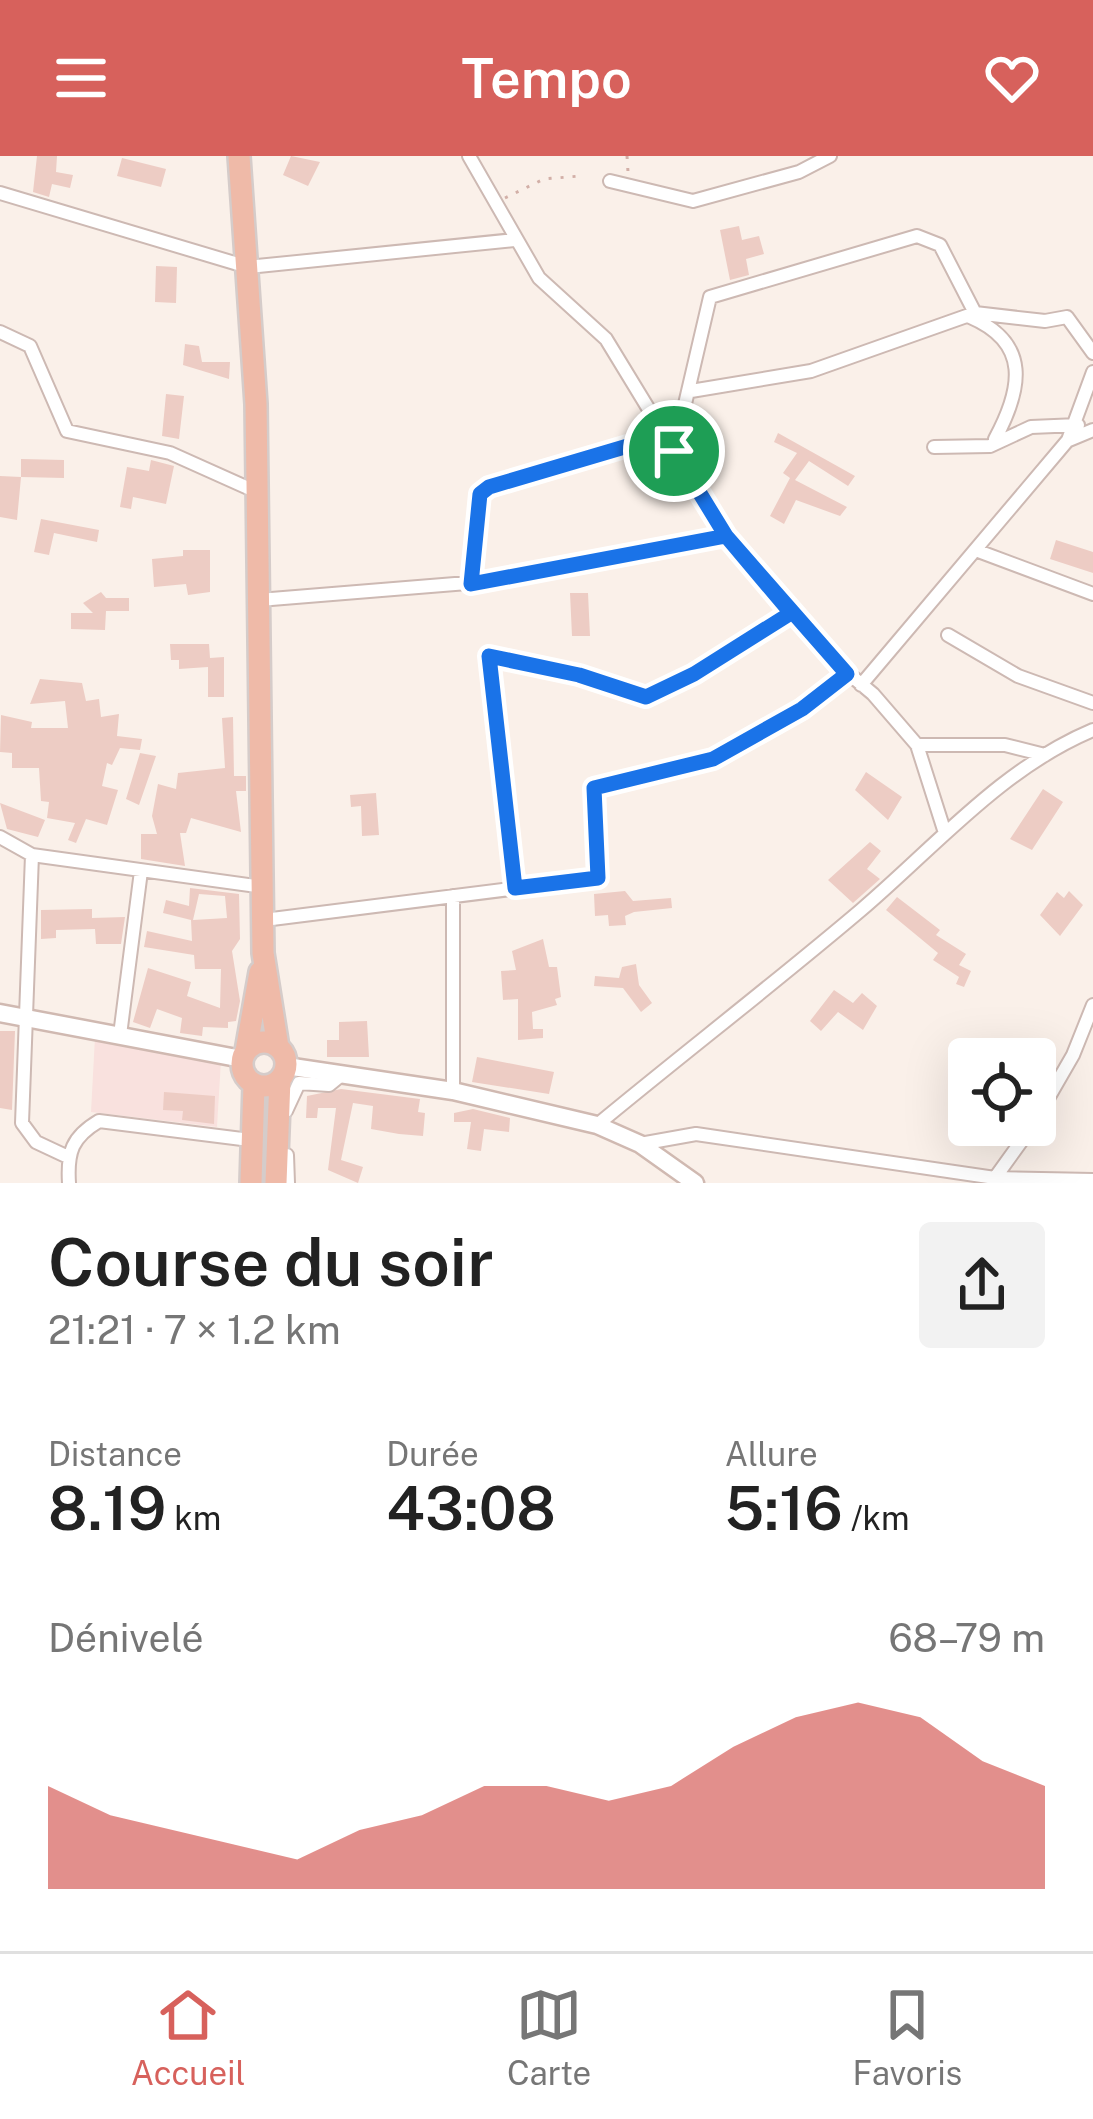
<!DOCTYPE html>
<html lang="fr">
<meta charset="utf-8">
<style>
body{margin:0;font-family:"Public Sans",sans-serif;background:#f2f2f2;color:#222;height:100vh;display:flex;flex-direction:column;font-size:45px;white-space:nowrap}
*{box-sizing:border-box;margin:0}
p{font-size:39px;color:#767676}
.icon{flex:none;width:66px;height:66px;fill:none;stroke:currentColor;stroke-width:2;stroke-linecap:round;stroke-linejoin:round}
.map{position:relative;height:1027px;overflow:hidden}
.panel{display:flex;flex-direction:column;background:#fff;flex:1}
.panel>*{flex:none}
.tools{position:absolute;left:948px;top:882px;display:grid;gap:24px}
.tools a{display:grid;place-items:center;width:108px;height:108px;border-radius:12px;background:#fff;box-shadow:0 12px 48px #0002;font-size:60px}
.pin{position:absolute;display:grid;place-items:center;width:102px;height:102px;color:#fff;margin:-51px;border:6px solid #fff;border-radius:50%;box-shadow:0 3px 12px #0007}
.round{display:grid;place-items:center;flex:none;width:126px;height:126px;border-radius:12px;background:#f2f2f2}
.overview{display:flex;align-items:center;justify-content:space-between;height:204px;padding:0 48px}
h1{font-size:66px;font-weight:600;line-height:90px}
.metrics{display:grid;grid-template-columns:repeat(3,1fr);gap:18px;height:204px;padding:12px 48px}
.metrics div{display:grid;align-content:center}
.metrics b{font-size:60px;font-weight:600}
.metrics small{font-size:33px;font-weight:400}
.metrics p{font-size:33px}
.chart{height:336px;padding:24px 48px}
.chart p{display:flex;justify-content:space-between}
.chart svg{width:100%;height:216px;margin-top:12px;fill:#d7615c;opacity:.7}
header{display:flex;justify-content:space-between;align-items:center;height:156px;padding:0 48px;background:#d7615c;color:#fff;font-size:54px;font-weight:600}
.tabs{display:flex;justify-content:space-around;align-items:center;height:168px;border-top:3px solid #e0e0e0;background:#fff;font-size:33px;color:#767676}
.tabs a{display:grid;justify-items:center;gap:6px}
.tabs .on{color:#d7615c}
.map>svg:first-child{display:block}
.commercial{fill:#f9e1de}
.building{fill:#edccc4;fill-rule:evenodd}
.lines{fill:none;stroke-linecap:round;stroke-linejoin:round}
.minor-casing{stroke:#cdb9b3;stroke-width:16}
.secondary-casing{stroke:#d0b9b1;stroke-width:21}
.trunk-casing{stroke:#d5ccca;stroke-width:26}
.path{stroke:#d2afa7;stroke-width:3;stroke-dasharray:3 9;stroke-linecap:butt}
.minor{stroke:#fff;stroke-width:12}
.secondary{stroke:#fff;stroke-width:16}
.trunk{stroke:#efbaa8;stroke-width:21}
.route-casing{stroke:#fff;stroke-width:24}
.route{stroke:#1a73e8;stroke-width:15}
</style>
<header><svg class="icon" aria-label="menu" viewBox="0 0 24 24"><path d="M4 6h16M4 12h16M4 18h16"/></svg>Tempo<svg class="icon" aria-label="heart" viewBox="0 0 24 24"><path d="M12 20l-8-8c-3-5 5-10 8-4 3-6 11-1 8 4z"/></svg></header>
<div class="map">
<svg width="1093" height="1027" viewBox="0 0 1093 1027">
<rect width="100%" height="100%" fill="#faf0e9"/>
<!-- commercial -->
<path class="commercial" d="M95,881L221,904L217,971L91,956Z"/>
<!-- building -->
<path class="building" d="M37,0H57L56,16L73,19L70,32L52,28L49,41L33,36Z
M291,0L320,6L308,30L283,19Z
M122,2L166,13L161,31L117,20Z
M739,70L742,84L759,80L764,98L746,103L749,119L730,124L720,74Z
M156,110L177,111L176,147L155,146Z
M185,188L199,190L202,206H230L229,223L183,209Z
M166,238L184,240L179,283L162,280Z
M778,277L855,320L848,330L809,305L795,324L847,351L840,360L796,344L784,368L770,360L790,322L783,317L797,297L774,286Z
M21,303L64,304V322L21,321Z
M151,304L174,310L166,348L133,341L131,353L120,351L127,311L149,315Z
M0,320L21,321L17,364L0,361Z
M41,363L99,374L97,386L54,377L49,399L34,396Z
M1056,384L1093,396V417L1050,403Z
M183,394H210V436L188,439L186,428L154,431L152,403L183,400Z
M101,436L106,442H129V455H106L105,474L71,473V457H93L83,447Z
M570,437H588L590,480H572Z
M170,488H209L210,502L224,501V541H208V511L179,513V504H171Z
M40,523L82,527L86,545L99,543L101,561L119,558L117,580L142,583L140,594L120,592L112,609L107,607L102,630L118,634L107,669L86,663L76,687L68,684L75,667L47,662L49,646L41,645L39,612H12V597L0,596L1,559L32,566L31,572H68L65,545L30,548Z
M233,561L234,620H246V635H236L241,676L191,662L186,677H180L185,710L141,703V678H157L152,660L158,628L176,633L178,617L225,612L222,562Z
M140,597L156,600L139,649L126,643Z
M866,616L902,641L888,664L855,634Z
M1043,633L1063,646L1032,694L1010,683Z
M376,637L379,679L362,680L361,650L351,651L350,639Z
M0,647L45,664L38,681L7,673Z
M870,686L881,695L867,713L880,723L853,747L828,724Z
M190,732L239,738L240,783L232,795L240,845L236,865L228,866V872L203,871L202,880L180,877L182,862L157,853L150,872L133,866L148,812L191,826L187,840L220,852L221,813H195L194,799L144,791L147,775L192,785L191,764L163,757L166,744L189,750ZM199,738L225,740L227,762L193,764Z
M625,735L633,745L671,742L672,752L634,756L625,760L626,769L609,770L608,759L595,760L594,738Z
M1069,735L1083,749L1060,780L1040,759L1057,736L1064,742Z
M897,741L940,774L936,779L966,798L959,809L971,815L964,831L956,828L959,821L933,804L938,797L886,754Z
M92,753V762L125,761L121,788H96L95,773L56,774V782L41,783V754Z
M543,783L549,811H557L561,841L555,843L557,849L532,856L533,873H543V882L518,884V843L503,844L501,815L516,814L512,795Z
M636,808L639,829L652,847L641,856L623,832L594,830L595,820L619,822L622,811Z
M834,834L853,847L862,837L877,850L863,874L838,856L821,875L810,865Z
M367,865L369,901H327V884H339V866Z
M0,875H15L12,954L0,952Z
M477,901L554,916L549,938L472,926Z
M341,933L420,943L418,956L425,957L423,980L399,978L371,973L373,950L353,947L341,1004L363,1011L358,1027L328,1014L336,952H318L317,962H306L307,940Z
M164,936L215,940L214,968L182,964L183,955L163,954Z
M473,953L510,962L509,976L484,973L481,995L467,993L471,966H454V957Z"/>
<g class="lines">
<!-- minor casing -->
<g class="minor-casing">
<path id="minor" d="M469,0L539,122L606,183L726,380L830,502L873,538L917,589L945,677
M610,25L693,45L799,16L830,0
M0,37L248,111L514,84
M970,161C1031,187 1022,233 995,283
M0,176L30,190L67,275L170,297L257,336
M691,235L811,215L975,157
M1069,284L1093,274
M934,291L990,290L1031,271L1078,269
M674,295L710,141L917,80L940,89L975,157L1045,165L1067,161L1093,197
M978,395L1093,438
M471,428L480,338L489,331L665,279
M259,444L504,424L726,380
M948,479L1018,520L1093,547
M861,529L1068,284L1093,216
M917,589H1005L1045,599
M0,681L32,699L263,731
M32,699L22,967L36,986L68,1001
M515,732L489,500L579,519L647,540L695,518L791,457
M453,740V935
M264,764L598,722L594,632L713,603L802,553L847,518
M120,879L141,715
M286,955L299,927L329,929L340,920
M1035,965L1073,899L1093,849
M597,969C684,897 775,827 861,754C935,691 1002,612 1093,574
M640,988L696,978L995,1022L1093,1024
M287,999L288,1027
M992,1026L1033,969
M69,1027C67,996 72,981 99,965L250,984"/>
</g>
<!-- secondary casing -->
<g class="secondary-casing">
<path id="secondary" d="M0,857L242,903
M286,910L453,935L597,969L640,988L695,1027"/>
</g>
<!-- trunk casing -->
<g class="trunk-casing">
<path id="trunk" d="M239,0L256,248L263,797L278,891
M242 908a22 22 0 1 1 44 0a22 22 0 1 1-44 0Z
M246,895L260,816
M251,1027L254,928
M276,1027L280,923"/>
</g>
<!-- path -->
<path class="path" d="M627,0L628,16
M505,42L544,23L580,20"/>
<!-- minor -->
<use href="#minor" class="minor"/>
<!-- secondary -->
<use href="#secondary" class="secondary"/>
<!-- trunk -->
<use href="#trunk" class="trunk"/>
</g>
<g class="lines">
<!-- route casing -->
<g class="route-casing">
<path id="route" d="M674,295L665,279L489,331L480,338L471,428L726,380L847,518L802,553L713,603L594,632L598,722L515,732L489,500L579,519L646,541L694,518L791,457L726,380L674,295"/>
</g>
<!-- route -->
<use href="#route" class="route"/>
</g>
</svg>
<div class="tools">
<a><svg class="icon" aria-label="locate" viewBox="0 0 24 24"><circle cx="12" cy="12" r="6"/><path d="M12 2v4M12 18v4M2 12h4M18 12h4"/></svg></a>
</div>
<div class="pin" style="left:674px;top:295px;background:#1e9e55"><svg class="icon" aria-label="arrive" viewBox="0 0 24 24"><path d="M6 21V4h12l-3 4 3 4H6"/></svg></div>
</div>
<section class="panel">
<div class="overview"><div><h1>Course du soir</h1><p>21:21 · 7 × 1.2 km</p></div><a class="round"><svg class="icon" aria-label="share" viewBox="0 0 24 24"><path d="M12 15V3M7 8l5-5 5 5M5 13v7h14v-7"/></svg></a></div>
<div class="metrics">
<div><p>Distance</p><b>8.19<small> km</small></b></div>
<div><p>Durée</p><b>43:08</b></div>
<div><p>Allure</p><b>5:16<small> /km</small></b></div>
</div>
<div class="chart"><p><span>Dénivelé</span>68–79 m</p>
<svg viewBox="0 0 160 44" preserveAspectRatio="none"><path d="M0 44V23L10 29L20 32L30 35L40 38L50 32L60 29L70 23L80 23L90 26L100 23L110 15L120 9L130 6L140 9L150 18L160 23V44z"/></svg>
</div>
</section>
<nav class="tabs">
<a class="on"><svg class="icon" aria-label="home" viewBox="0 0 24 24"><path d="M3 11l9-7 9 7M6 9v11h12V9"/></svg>Accueil</a>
<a><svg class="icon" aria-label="map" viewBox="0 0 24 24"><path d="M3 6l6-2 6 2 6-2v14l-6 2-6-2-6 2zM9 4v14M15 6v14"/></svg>Carte</a>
<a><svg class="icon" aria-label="saved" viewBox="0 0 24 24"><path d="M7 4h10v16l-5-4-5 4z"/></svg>Favoris</a>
</nav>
